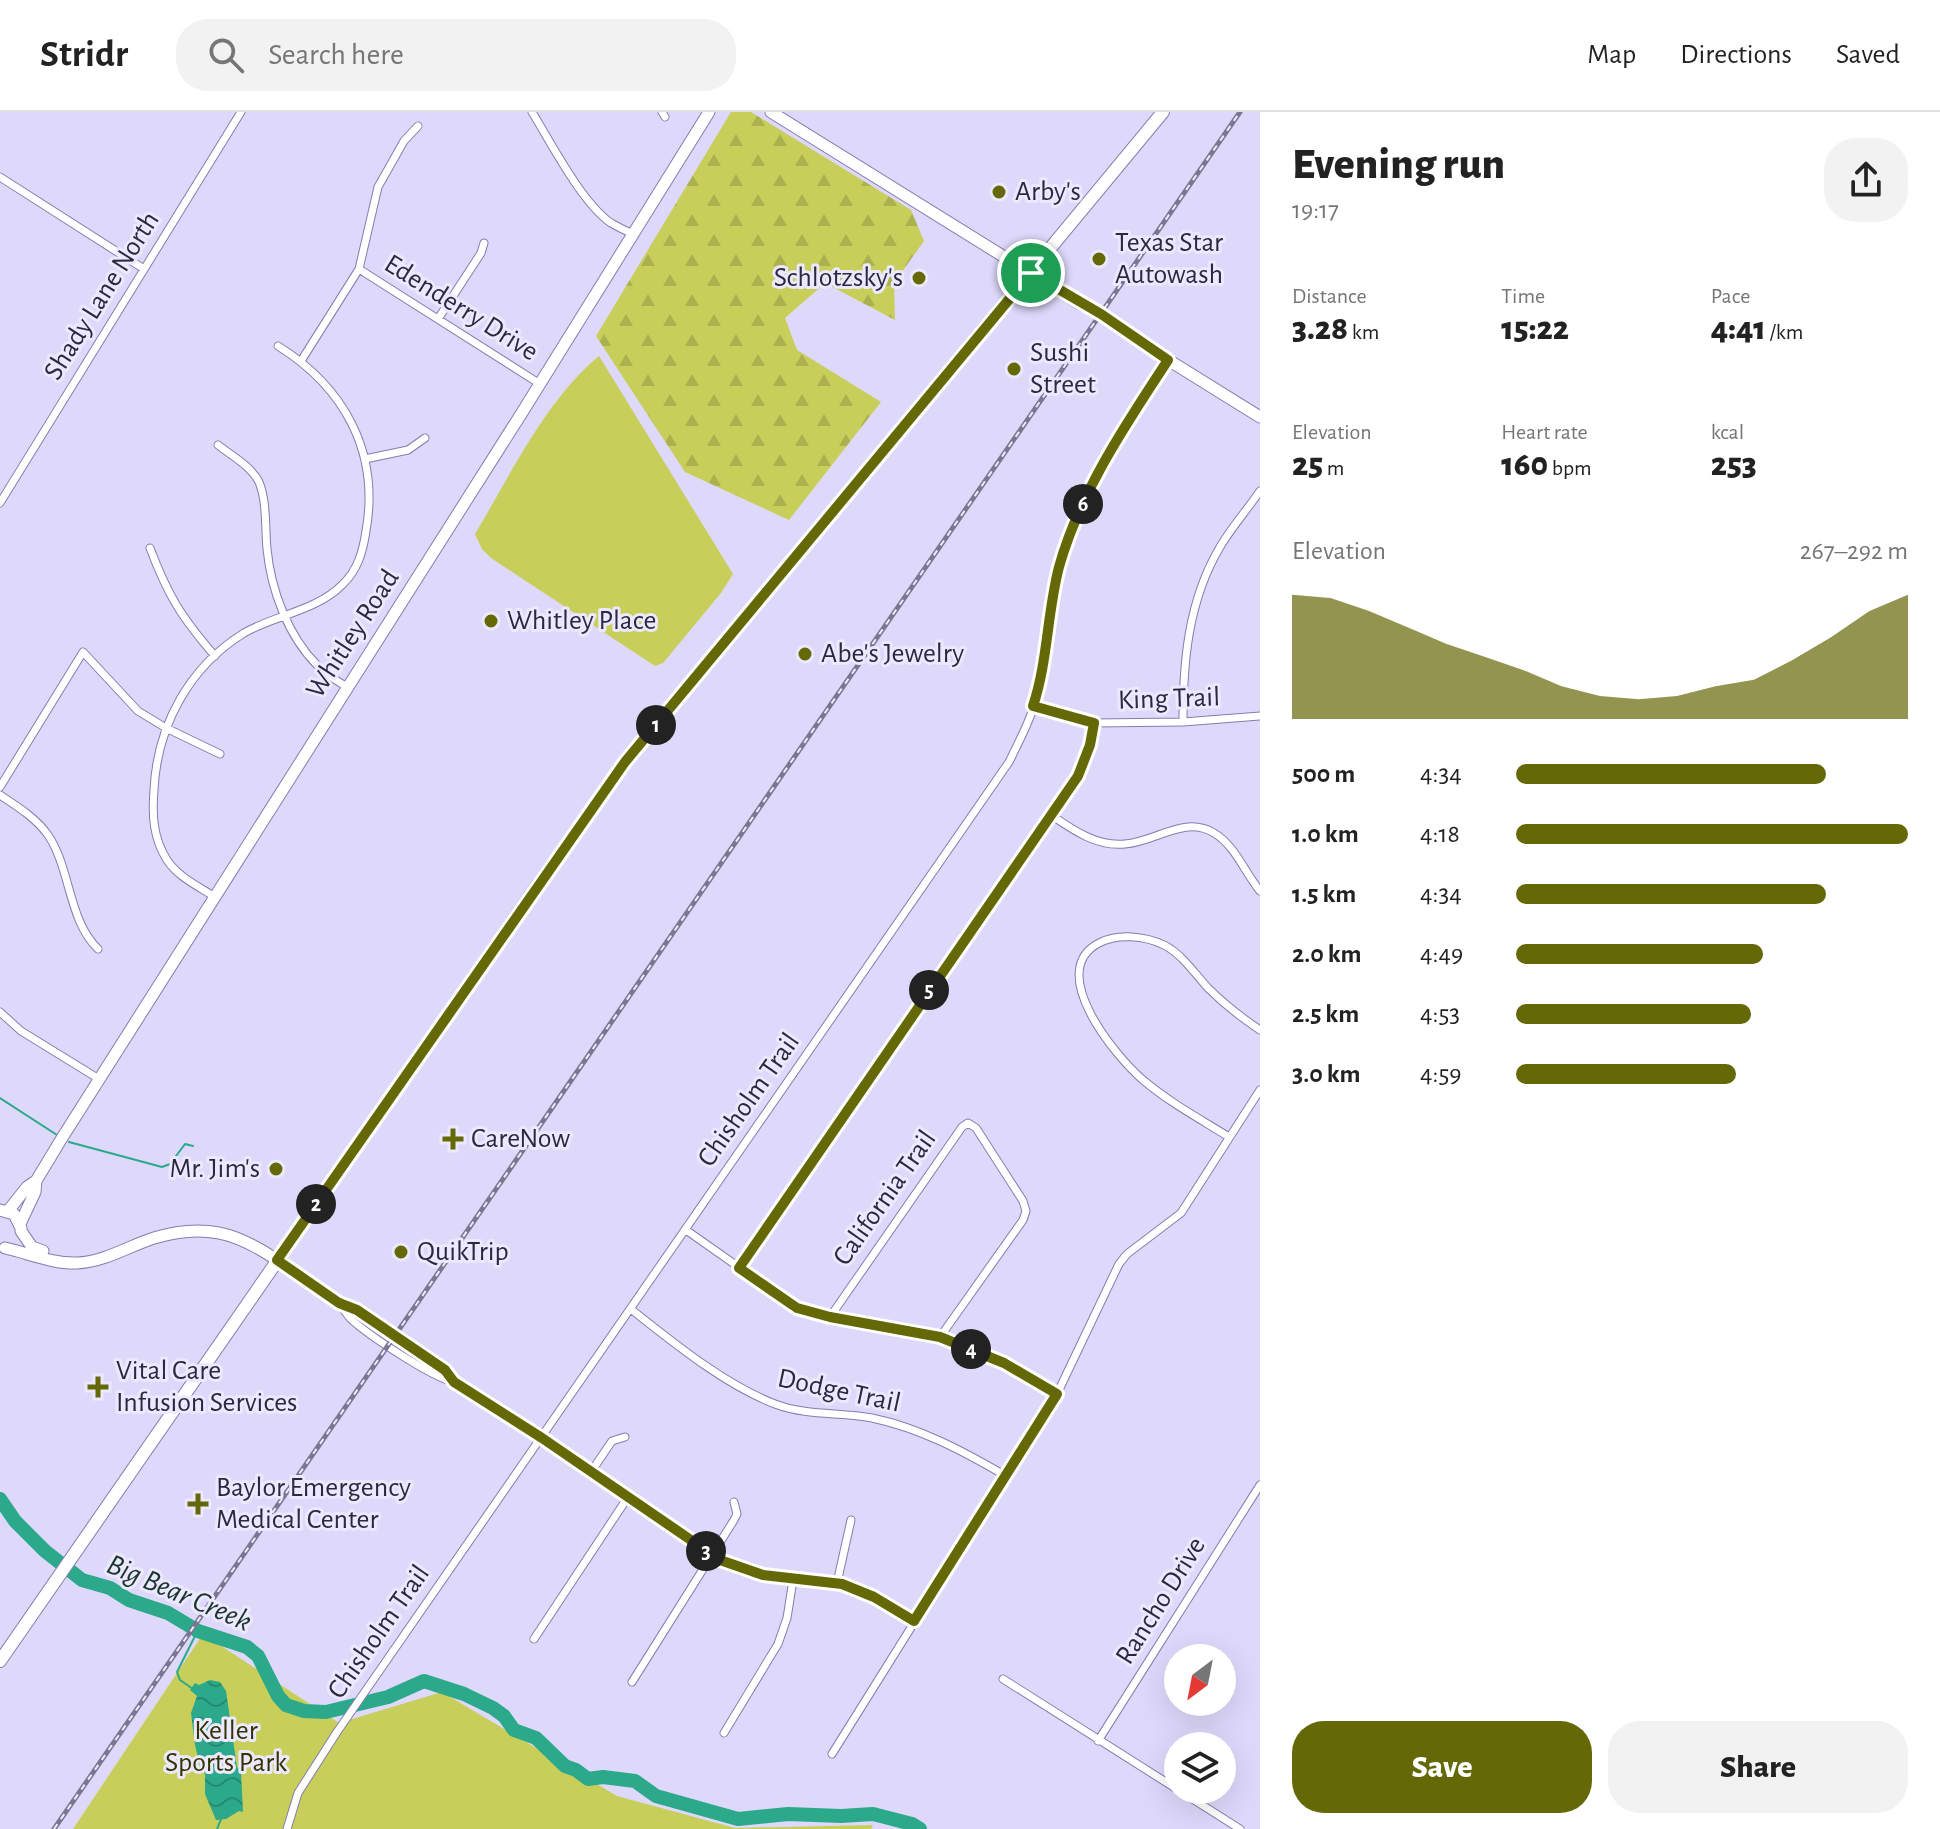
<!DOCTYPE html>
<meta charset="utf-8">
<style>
body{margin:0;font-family:"Alegreya Sans",sans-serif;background:#f2f2f2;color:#222;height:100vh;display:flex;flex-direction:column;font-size:30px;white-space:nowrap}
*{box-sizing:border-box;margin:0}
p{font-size:26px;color:#767676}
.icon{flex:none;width:44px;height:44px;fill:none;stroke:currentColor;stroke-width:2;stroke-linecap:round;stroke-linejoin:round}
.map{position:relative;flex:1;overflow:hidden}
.drawer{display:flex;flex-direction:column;background:#fff;width:680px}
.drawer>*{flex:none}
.needle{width:52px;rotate:212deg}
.controls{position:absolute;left:1164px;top:1532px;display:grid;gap:16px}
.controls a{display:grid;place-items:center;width:72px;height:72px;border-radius:50%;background:#fff;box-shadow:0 8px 32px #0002;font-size:40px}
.pin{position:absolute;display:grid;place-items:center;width:68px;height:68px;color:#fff;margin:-34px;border:4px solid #fff;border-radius:50%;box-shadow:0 2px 8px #0007}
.km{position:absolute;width:40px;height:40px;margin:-20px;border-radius:50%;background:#222;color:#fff;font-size:22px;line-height:40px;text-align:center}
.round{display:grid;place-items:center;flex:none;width:84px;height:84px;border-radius:32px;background:#f2f2f2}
.overview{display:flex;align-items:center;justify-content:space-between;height:136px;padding:0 32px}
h1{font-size:44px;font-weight:800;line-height:60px}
.figures{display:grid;grid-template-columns:repeat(3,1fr);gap:12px;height:136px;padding:8px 32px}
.figures div{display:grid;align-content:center}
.figures b{font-size:34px;font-weight:800}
.figures small{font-size:22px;font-weight:400}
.figures p{font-size:22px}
.chart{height:224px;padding:16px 32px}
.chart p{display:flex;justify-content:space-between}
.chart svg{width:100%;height:144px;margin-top:8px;fill:#646806;opacity:.7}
.button{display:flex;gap:16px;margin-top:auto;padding:16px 32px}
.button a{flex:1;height:92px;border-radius:32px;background:#646806;color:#fff;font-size:32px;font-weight:800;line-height:92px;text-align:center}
.button a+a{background:#f2f2f2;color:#222}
ul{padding:0 32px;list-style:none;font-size:26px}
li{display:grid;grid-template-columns:128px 96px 1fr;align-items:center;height:60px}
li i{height:20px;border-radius:10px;background:#646806}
header{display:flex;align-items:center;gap:48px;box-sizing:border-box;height:112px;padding:0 40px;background:#fff;border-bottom:2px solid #e0e0e0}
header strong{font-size:38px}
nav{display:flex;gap:44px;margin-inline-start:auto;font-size:28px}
.search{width:560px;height:72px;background:#f2f2f2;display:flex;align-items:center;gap:20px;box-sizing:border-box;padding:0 28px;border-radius:32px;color:#767676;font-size:30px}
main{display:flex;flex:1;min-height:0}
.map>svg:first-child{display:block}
.green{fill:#c7ce59}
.forest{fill:url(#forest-firs)}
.water{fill:url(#water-waves)}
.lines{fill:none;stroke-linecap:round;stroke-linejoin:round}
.stream{stroke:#2ba98a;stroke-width:2}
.river{stroke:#2ba98a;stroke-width:14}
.street-casing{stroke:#857cb0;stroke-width:9}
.secondary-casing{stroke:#857cb0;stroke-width:13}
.primary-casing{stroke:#857cb0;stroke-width:14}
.street{stroke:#fff;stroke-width:7}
.secondary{stroke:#fff;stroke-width:11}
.primary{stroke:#fff;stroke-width:12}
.rail-casing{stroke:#7b7691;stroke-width:5}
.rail{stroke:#ebe8ff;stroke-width:2;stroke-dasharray:6;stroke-linecap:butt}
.route-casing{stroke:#fff;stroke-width:16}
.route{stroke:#646806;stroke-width:10}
.poi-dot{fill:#646806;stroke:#ebe8ff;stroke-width:3}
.labels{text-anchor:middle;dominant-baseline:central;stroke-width:6;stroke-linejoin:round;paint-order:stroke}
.poi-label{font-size:28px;fill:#2c283d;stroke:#ebe8ff;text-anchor:start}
.street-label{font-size:28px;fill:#2c283d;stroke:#ebe8ff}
.park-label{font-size:28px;fill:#323400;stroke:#ebe8ff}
.water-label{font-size:30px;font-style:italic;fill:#1b352d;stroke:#ebe8ff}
</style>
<header>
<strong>Stridr</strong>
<div class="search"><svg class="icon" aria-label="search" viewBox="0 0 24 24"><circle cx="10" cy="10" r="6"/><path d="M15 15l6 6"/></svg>Search here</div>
<nav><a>Map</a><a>Directions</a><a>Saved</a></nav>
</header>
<main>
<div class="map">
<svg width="1260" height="1717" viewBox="0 0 1260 1717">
<defs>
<pattern id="forest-firs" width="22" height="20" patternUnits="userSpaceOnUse" patternTransform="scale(2)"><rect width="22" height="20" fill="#c7ce59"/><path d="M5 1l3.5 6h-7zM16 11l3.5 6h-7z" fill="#abb14e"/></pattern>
<pattern id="water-waves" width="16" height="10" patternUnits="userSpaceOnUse" patternTransform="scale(2)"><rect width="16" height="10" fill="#2ba98a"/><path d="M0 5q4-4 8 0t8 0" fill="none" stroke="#258a72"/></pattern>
</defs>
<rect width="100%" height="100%" fill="#ded9fb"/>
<!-- green -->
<path class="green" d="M599,244L733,462L721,481L663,551L655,554L491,446L482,437L475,422C511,362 545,289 599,244Z
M203,1522L339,1611L442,1580L617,1684L735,1716L873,1713L871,1717H73Z"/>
<!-- forest -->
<path class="forest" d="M731,0H751L911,98L924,129L894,171L895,208L825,171L785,206L797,238L881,290L789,408L685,360L596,224Z"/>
<!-- water -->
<path class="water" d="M210,1568L220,1570L226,1579L237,1655L241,1660L243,1700L239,1699L226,1707L216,1708L205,1682V1662L200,1654L195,1633L191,1601L197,1584L190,1578L195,1571L199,1573Z"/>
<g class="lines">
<!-- stream -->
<path class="stream" d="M0,986L57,1023
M69,1030L162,1055L170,1052L185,1032L193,1034
M193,1577L180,1568L177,1560L194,1526L196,1518
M217,1717L221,1707"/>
<!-- river -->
<path class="river" d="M0,1387L15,1409L45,1439L82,1468L110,1476L129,1488L168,1501L198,1519L247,1535L258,1544L278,1584L286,1593L304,1599L326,1600L388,1585L424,1569L464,1582L493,1596L504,1604L514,1618L536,1626L565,1654L576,1658L588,1667L603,1665L635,1669L656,1684L738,1707L788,1702L841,1704L873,1702L912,1712L920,1717"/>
<!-- street casing -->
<g class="street-casing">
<path id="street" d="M532,0C551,31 582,91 611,111C618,115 626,119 633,122
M662,0L665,5
M0,65L144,157
M359,157L540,272
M438,207L481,141L484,131
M301,249L359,157L378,75L404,29L418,14
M218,333C232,344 251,354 259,370C267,389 265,416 267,437C271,478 288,524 317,553C325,562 337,569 347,575
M365,347L408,338L425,326
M0,391L241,0
M150,436C168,484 182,506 215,544
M1033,594L1094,611L1183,610L1260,604
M1183,610C1183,550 1188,489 1220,435C1231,416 1247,398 1260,379
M0,675L83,540L138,599L166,616L220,642
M0,683C18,695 36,706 48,723C71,757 68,808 98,837
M1051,703C1073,718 1097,735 1125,732C1156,730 1184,703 1214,721C1235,733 1245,761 1260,779
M215,785C198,774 178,765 167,748C153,726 152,703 154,678C157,614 189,555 244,521C275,503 316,499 342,473C358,458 363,439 366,419C380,340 344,275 278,234
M0,900L21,919L99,967
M1229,1025C1200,1007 1169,990 1143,968C1115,944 1045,859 1099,831C1118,821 1145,824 1164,833C1182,842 1195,862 1208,876C1223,891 1242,906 1260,918
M686,1118L797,1196L830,1205L940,1225L1004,1251L1057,1282
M277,1148L339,1191L357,1198L445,1258L454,1270L542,1326L720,1448L763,1463L842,1472L874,1485L914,1509
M739,1156L1078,664L1090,633L1094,611
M339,1191C343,1196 346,1202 351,1207C368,1223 433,1266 454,1270
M632,1198C674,1231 725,1273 775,1292C807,1304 839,1300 872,1306C920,1316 963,1339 1006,1364
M830,1205L962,1015L968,1011L976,1016L1023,1089L1026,1099L1023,1108L940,1225
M591,1360L612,1329L625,1325
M837,1471L851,1408
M534,1527L628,1385
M1003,1567L1240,1717
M632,1570L734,1408L737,1402L734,1390
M724,1621L778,1532L787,1506L793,1468
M1098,1629L1260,1373
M832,1642L1057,1282L1119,1152L1127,1142L1181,1101L1260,978
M287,1717L298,1681L337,1620L1009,650C1022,624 1035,598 1041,570C1049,526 1051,480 1065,437C1086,369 1129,307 1168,248"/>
</g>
<!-- secondary casing -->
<g class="secondary-casing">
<path id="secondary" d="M771,0L1080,192L1101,202L1149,236L1260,305
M0,1098L14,1102L21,1116
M8,1099L27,1075L36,1069
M20,1112L35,1080L36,1069L62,1026L523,299L709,0
M21,1119L32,1135L43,1139
M5,1136C28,1141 53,1152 77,1151C104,1150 129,1134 154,1126C203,1111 236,1120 277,1148"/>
</g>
<!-- primary casing -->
<g class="primary-casing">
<path id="primary" d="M0,1549L530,784L625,650L1163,0"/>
</g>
<!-- street -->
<use href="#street" class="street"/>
<!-- secondary -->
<use href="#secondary" class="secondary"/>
<!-- primary -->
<use href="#primary" class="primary"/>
<!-- rail casing -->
<g class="rail-casing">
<path id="rail" d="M54,1717L1240,0"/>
</g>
<!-- rail -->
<use href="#rail" class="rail"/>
</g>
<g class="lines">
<!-- route casing -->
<g class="route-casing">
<path id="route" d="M1031,161L1101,202L1168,248C1126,312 1080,380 1059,455C1047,501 1048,549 1033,594L1094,611L1090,633L1078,664L739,1156L797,1196L830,1205L940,1225L1004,1251L1057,1282L914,1509L874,1485L842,1472L763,1463L720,1448L542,1326L454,1270L445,1258L357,1198L339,1191L277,1148L625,650Z"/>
</g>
<!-- route -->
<use href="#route" class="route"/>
</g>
<!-- markers -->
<g class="poi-dot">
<circle cx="999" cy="80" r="8"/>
<circle cx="1099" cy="147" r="8"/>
<circle cx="919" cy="166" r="8"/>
<circle cx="1014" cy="257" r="8"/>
<circle cx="491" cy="509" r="8"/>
<circle cx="805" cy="542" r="8"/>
<path d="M449 1015h8v8h8v8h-8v8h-8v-8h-8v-8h8z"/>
<circle cx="276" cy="1057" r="8"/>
<circle cx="401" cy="1140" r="8"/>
<path d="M94 1263h8v8h8v8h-8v8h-8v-8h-8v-8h8z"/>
<path d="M194 1380h8v8h8v8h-8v8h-8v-8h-8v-8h8z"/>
</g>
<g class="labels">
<!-- poi labels -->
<g class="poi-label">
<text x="1015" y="80">Arby's</text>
<text x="1115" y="131">Texas Star<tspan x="1115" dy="32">Autowash</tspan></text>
<text x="903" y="166" text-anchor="end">Schlotzsky's</text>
<text x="1030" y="241">Sushi<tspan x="1030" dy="32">Street</tspan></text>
<text x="507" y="509">Whitley Place</text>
<text x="821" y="542">Abe's Jewelry</text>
<text x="471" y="1027">CareNow</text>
<text x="260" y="1057" text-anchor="end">Mr. Jim's</text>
<text x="417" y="1140">QuikTrip</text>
<text x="116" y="1259">Vital Care<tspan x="116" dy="32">Infusion Services</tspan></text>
<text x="216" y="1376">Baylor Emergency<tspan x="216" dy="32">Medical Center</tspan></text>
</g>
<!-- street labels -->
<g class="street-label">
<text transform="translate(102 184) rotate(-58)">Shady Lane North</text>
<text transform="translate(461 196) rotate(32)">Edenderry Drive</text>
<text transform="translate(353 522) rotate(-57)">Whitley Road</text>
<text transform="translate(1169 587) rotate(-2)">King Trail</text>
<text transform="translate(749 988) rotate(-55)">Chisholm Trail</text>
<text transform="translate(885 1086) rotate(-55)">California Trail</text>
<text transform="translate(839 1279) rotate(12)">Dodge Trail</text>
<text transform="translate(1161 1489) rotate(-58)">Rancho Drive</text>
<text transform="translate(379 1520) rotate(-55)">Chisholm Trail</text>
</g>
<!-- park labels -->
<g class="park-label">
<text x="226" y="1619">Keller<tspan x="226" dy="32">Sports Park</tspan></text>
</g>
<!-- water labels -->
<g class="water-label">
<text transform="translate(179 1481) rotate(23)">Big Bear Creek</text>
</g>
</g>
</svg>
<div class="controls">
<a><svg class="needle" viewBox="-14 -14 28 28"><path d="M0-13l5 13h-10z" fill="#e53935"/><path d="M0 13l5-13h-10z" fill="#767676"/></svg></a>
<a><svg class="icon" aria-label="layers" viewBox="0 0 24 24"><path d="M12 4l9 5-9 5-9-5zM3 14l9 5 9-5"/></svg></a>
</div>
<div class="pin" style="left:1031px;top:161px;background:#1e9e55"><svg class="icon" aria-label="arrive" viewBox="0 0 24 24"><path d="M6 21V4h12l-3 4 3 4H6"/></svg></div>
<b class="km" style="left:656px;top:613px">1</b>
<b class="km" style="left:316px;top:1092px">2</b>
<b class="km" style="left:706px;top:1439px">3</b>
<b class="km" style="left:971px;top:1237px">4</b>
<b class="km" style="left:929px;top:878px">5</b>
<b class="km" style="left:1083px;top:392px">6</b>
</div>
<section class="drawer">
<div class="overview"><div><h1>Evening run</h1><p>19:17</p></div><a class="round"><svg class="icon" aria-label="share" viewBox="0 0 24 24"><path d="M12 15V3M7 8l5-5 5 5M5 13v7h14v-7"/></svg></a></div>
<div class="figures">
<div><p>Distance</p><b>3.28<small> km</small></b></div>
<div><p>Time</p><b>15:22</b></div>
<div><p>Pace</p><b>4:41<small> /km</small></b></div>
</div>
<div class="figures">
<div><p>Elevation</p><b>25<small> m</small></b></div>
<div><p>Heart rate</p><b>160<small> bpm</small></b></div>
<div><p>kcal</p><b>253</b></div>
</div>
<div class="chart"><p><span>Elevation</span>267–292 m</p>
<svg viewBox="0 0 160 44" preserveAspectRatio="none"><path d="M0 44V6L10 7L20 11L30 16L40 21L50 25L60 29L70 34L80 37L90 38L100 37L110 34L120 32L130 26L140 19L150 11L160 6V44z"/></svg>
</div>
<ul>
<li><b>500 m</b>4:34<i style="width:79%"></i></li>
<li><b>1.0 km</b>4:18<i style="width:100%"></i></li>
<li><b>1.5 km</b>4:34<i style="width:79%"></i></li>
<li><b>2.0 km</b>4:49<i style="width:63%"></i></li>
<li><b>2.5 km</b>4:53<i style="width:60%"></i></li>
<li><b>3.0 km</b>4:59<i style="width:56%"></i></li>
</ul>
<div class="button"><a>Save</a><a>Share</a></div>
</section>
</main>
